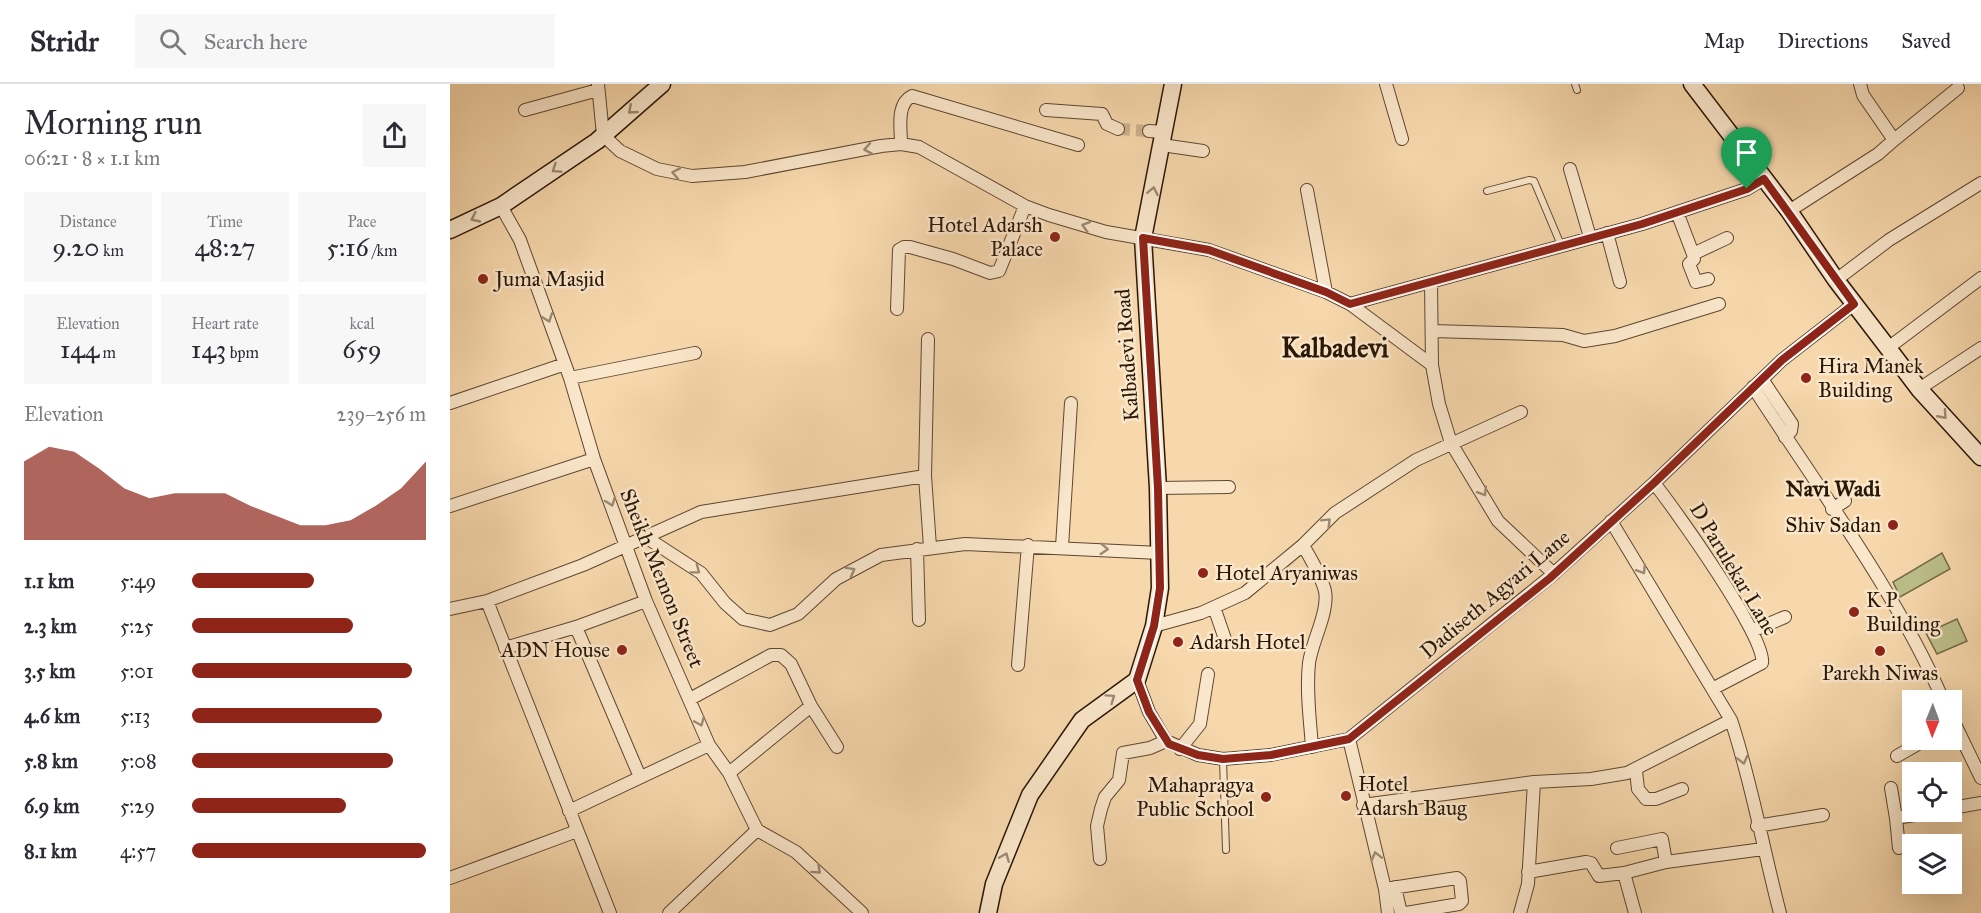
<!DOCTYPE html>
<meta charset="utf-8">
<style>
body{margin:0;font-family:"IM FELL Great Primer",serif;background:#f7f7f7;color:#2b2b33;height:100vh;display:flex;flex-direction:column;font-size:22px;white-space:nowrap}
*{box-sizing:border-box;margin:0}
p{font-size:20px;color:#7c7c81}
.icon{flex:none;width:33px;height:33px;fill:none;stroke:currentColor;stroke-width:2;stroke-linecap:round;stroke-linejoin:round}
.map{position:relative;flex:1;overflow:hidden}
.drawer{display:flex;flex-direction:column;background:#fff;width:450px}
.drawer>*{flex:none}
.needle{width:39px;rotate:181deg}
.controls{position:absolute;left:1452px;top:606px;display:grid;gap:12px}
.controls a{display:grid;place-items:center;width:60px;height:60px;border-radius:0px;background:#fff;box-shadow:0 6px 24px #0002;font-size:30px}
.pin{position:absolute;display:grid;place-items:center;width:51px;height:51px;color:#fff;margin:-62px -26px;border-radius:50% 50% 50% 0;rotate:-45deg;box-shadow:0 0 6px #0007}
.pin .icon{rotate:45deg}
.round{display:grid;place-items:center;flex:none;width:63px;height:63px;border-radius:0px;background:#f7f7f7}
.head{display:flex;align-items:center;justify-content:space-between;height:102px;padding:0 24px}
h1{font-size:33px;font-weight:600;line-height:45px}
.metrics{display:grid;grid-template-columns:repeat(3,1fr);gap:9px;height:102px;padding:6px 24px}
.metrics div{display:grid;align-content:center;border-radius:0px;background:#f7f7f7;text-align:center}
.metrics b{font-size:26px;font-weight:600}
.metrics small{font-size:16px;font-weight:400}
.metrics p{font-size:16px}
.chart{height:168px;padding:12px 24px}
.chart p{display:flex;justify-content:space-between}
.chart svg{width:100%;height:108px;margin-top:6px;fill:#8f2418;opacity:.7}
ul{padding:0 24px;list-style:none;font-size:20px}
li{display:grid;grid-template-columns:96px 72px 1fr;align-items:center;height:45px}
li i{height:15px;border-radius:8px;background:#8f2418}
header{display:flex;align-items:center;gap:36px;box-sizing:border-box;height:84px;padding:0 30px;background:#fff;border-bottom:2px solid #e1e1e2}
header strong{font-size:28px}
nav{display:flex;gap:33px;margin-inline-start:auto;font-size:21px}
.search{width:420px;height:54px;background:#f7f7f7;display:flex;align-items:center;gap:15px;box-sizing:border-box;padding:0 21px;border-radius:0px;color:#7c7c81;font-size:22px}
main{display:flex;flex:1;min-height:0}
.map>svg:first-child{display:block}
.green{fill:#bcbf8a;stroke:#736b48;stroke-width:1.5}
.lines{fill:none;stroke-linecap:round;stroke-linejoin:round}
.street-tunnel{stroke:#ceb18c;stroke-width:12;stroke-dasharray:12 6;stroke-linecap:butt}
.lane-casing{stroke:#5d4730;stroke-width:8}
.street-casing{stroke:#5d4730;stroke-width:14}
.secondary-casing{stroke:#2a1706;stroke-width:19}
.lane{stroke:#fae6ca;stroke-width:6}
.street{stroke:#fae6ca;stroke-width:12}
.secondary{stroke:#fae6ca;stroke-width:16}
.oneway{stroke:#9c8972}
.route-casing{stroke:#fff;stroke-width:12}
.route{stroke:#8f2418;stroke-width:8}
.poi-dot{fill:#8f2418;stroke:#fae6ca;stroke-width:2}
.labels{text-anchor:middle;dominant-baseline:central;stroke-width:5;stroke-linejoin:round;paint-order:stroke}
.poi-label{font-size:21px;fill:#2a1706;stroke:#fae6ca;text-anchor:start}
.street-label{font-size:21px;fill:#2a1706;stroke:#fae6ca}
.neighbourhood-label{font-size:22px;font-weight:bold;fill:#2a1706;stroke:#fae6ca}
.district-label{font-size:27px;font-weight:bold;fill:#2a1706;stroke:#fae6ca}
</style>
<header>
<strong>Stridr</strong>
<div class="search"><svg class="icon" aria-label="search" viewBox="0 0 24 24"><circle cx="10" cy="10" r="6"/><path d="M15 15l6 6"/></svg>Search here</div>
<nav><a>Map</a><a>Directions</a><a>Saved</a></nav>
</header>
<main>
<section class="drawer">
<div class="head"><div><h1>Morning run</h1><p>06:21 · 8 × 1.1 km</p></div><a class="round"><svg class="icon" aria-label="share" viewBox="0 0 24 24"><path d="M12 15V3M7 8l5-5 5 5M5 13v7h14v-7"/></svg></a></div>
<div class="metrics">
<div><p>Distance</p><b>9.20<small> km</small></b></div>
<div><p>Time</p><b>48:27</b></div>
<div><p>Pace</p><b>5:16<small> /km</small></b></div>
</div>
<div class="metrics">
<div><p>Elevation</p><b>144<small> m</small></b></div>
<div><p>Heart rate</p><b>143<small> bpm</small></b></div>
<div><p>kcal</p><b>659</b></div>
</div>
<div class="chart"><p><span>Elevation</span>239–256 m</p>
<svg viewBox="0 0 160 44" preserveAspectRatio="none"><path d="M0 44V12L10 6L20 8L30 15L40 23L50 27L60 25L70 25L80 25L90 30L100 34L110 38L120 38L130 36L140 30L150 23L160 12V44z"/></svg>
</div>
<ul>
<li><b>1.1 km</b>5:49<i style="width:52%"></i></li>
<li><b>2.3 km</b>5:25<i style="width:69%"></i></li>
<li><b>3.5 km</b>5:01<i style="width:94%"></i></li>
<li><b>4.6 km</b>5:13<i style="width:81%"></i></li>
<li><b>5.8 km</b>5:08<i style="width:86%"></i></li>
<li><b>6.9 km</b>5:29<i style="width:66%"></i></li>
<li><b>8.1 km</b>4:57<i style="width:100%"></i></li>
</ul>
</section>
<div class="map">
<svg width="1531" height="829" viewBox="0 0 1531 829">
<rect width="100%" height="100%" fill="#f7d8ad"/>
<filter id="stains"><feTurbulence type="fractalNoise" baseFrequency=".00333" numOctaves="4"/><feColorMatrix values="0 0 0 0 .2 0 0 0 0 .09 0 0 0 0 .02 0 0 0 .5 -.17"/></filter>
<radialGradient id="worn" r=".72"><stop offset=".6" stop-color="#630" stop-opacity="0"/><stop offset="1" stop-color="#630" stop-opacity=".3"/></radialGradient>
<!-- green -->
<path class="green" d="M1492,469L1500,485L1450,513L1443,498Z
M1507,535L1517,557L1487,570L1476,549Z"/>
<g class="lines">
<!-- street-tunnel -->
<path class="street-tunnel" d="M668,45L699,47"/>
<!-- lane casing -->
<g class="lane-casing">
<path id="lane" d="M1125,0L1127,6
M1037,107L1079,96L1084,97L1111,161
M773,676L776,766"/>
</g>
<!-- street casing -->
<g class="street-casing">
<path id="street" d="M148,0L153,51L170,67L207,85L242,92L295,88L431,62L451,60L469,63L575,122L599,131L656,148L759,166L876,208L900,220L982,281
M936,0L952,55
M75,26L148,6
M596,26L652,30L657,40L668,45
M699,47L715,48
M1444,56L1508,4
M451,60C451,44 446,20 462,12L628,61
M712,61L753,67
M1120,85L1140,153
M857,106L876,208
M51,122L70,156L120,294L144,375L196,517L259,661L279,689L307,746L346,768L412,829
M1339,127L1428,70L1444,56L1413,11L1410,0
M1227,128L1243,170L1244,175L1239,180L1246,198L1258,195
M1157,149L1170,198
M1243,170L1277,154
M1386,196L1439,156L1531,99
M981,198L982,281L989,320L1001,359L1048,437L1104,490
M900,220L1192,140L1297,105L1314,95
M447,225L449,166L454,163H460L503,175L540,189L549,187L575,122
M983,247L1113,251L1134,257L1165,252L1269,220
M478,255L475,392L480,463
M1438,264L1531,194
M120,294L245,269
M1312,295L1342,340L1341,347L1335,353
M1303,303C1367,402 1447,509 1493,616
M1469,305L1531,264
M0,319L115,280
M1204,399C1224,424 1317,554 1312,579L1264,604
M708,404L779,403
M0,422L144,375
M1382,425L1395,417
M1161,437L1281,636C1302,699 1313,765 1330,829
M197,454L251,489L275,519L293,535L320,541L348,530L386,495L431,471L515,460L710,469
M853,461C861,476 871,491 875,507C879,528 862,557 859,579C856,607 860,635 862,663
M612,463L621,319
M467,465L469,536
M37,517L160,829
M764,523L776,558
M0,525L37,517L133,481L251,428L475,392
M704,542L751,529L795,509L853,461L885,429L966,376L1071,328
M126,543L190,693
M1302,547L1335,533
M55,564L126,543L196,517
M568,581L578,461
M687,596L699,628L716,657L748,671L773,675L821,671L899,655L1100,493L1204,399L1332,276L1404,220
M240,615L321,571H331L341,580L361,622L387,663
M1502,634L1531,694
M899,655L935,805L938,829
M730,665L750,640L758,590
M1447,672L1475,656
M1186,687L1188,705L1196,715H1206L1232,705
M279,689L361,622
M1441,704L1446,734
M913,721L1084,698L1141,695L1177,689L1281,636
M1502,724L1531,719
M119,727L259,661
M1307,742L1373,731
M1167,764L1212,755L1216,778
M1449,764L1446,734L1483,728
M650,775L647,742L651,725L655,713L669,696L673,669L700,664L716,657
M1078,788L1136,778L1141,779L1149,792L1174,789
M0,794L127,747
M945,803L951,829
M935,805L1007,794L1010,797L1012,817L1009,820L956,829
M219,829L307,746
M1070,829L1078,800L1084,698
M1185,829L1174,789L1216,778L1313,765"/>
</g>
<!-- secondary casing -->
<g class="secondary-casing">
<path id="secondary" d="M1242,0L1339,127L1386,196L1438,264L1469,305L1531,373
M0,146L51,122L147,57L212,0
M538,829L544,800L580,711L632,636L687,596L704,542L710,504L708,404L693,154L723,0"/>
</g>
<!-- lane -->
<use href="#lane" class="lane"/>
<!-- street -->
<use href="#street" class="street"/>
<!-- secondary -->
<use href="#secondary" class="secondary"/>
</g>
<!-- one-way arrows -->
<defs><path id="oneway-chevron" d="M-2-3.5L2.5 0L-2 3.5" fill="none" stroke-width="1.6" stroke-linecap="round" stroke-linejoin="round" transform="scale(1.5)"/></defs>
<g class="oneway">
<use href="#oneway-chevron" transform="translate(182 26) rotate(139)"/>
<use href="#oneway-chevron" transform="translate(418 65) rotate(170)"/>
<use href="#oneway-chevron" transform="translate(106 85) rotate(146)"/>
<use href="#oneway-chevron" transform="translate(226 89) rotate(-169)"/>
<use href="#oneway-chevron" transform="translate(703 107) rotate(-79)"/>
<use href="#oneway-chevron" transform="translate(25 134) rotate(155)"/>
<use href="#oneway-chevron" transform="translate(636 142) rotate(-164)"/>
<use href="#oneway-chevron" transform="translate(98 234) rotate(70)"/>
<use href="#oneway-chevron" transform="translate(1493 331) rotate(48)"/>
<use href="#oneway-chevron" transform="translate(1033 408) rotate(58)"/>
<use href="#oneway-chevron" transform="translate(161 418) rotate(69)"/>
<use href="#oneway-chevron" transform="translate(877 438) rotate(-45)"/>
<use href="#oneway-chevron" transform="translate(654 465) rotate(3)"/>
<use href="#oneway-chevron" transform="translate(246 486) rotate(37)"/>
<use href="#oneway-chevron" transform="translate(1192 486) rotate(58)"/>
<use href="#oneway-chevron" transform="translate(401 487) rotate(-29)"/>
<use href="#oneway-chevron" transform="translate(661 614) rotate(-35)"/>
<use href="#oneway-chevron" transform="translate(250 638) rotate(67)"/>
<use href="#oneway-chevron" transform="translate(1293 676) rotate(76)"/>
<use href="#oneway-chevron" transform="translate(926 772) rotate(-104)"/>
<use href="#oneway-chevron" transform="translate(555 773) rotate(-68)"/>
<use href="#oneway-chevron" transform="translate(367 786) rotate(42)"/>
</g>
<g class="lines">
<!-- route casing -->
<g class="route-casing">
<path id="route" d="M1314,95L1404,220L1332,276L1204,399L1100,494L899,655L821,671L773,675L748,671L719,660L699,628L687,596L704,542L710,504L708,404L693,154L759,166L876,208L900,220L1192,140L1297,105Z"/>
</g>
<!-- route -->
<use href="#route" class="route"/>
</g>
<!-- markers -->
<g class="poi-dot">
<circle cx="605" cy="153" r="6"/>
<circle cx="33" cy="195" r="6"/>
<circle cx="1356" cy="294" r="6"/>
<circle cx="1443" cy="441" r="6"/>
<circle cx="753" cy="489" r="6"/>
<circle cx="1404" cy="528" r="6"/>
<circle cx="728" cy="558" r="6"/>
<circle cx="172" cy="566" r="6"/>
<circle cx="1430" cy="567" r="6"/>
<circle cx="896" cy="712" r="6"/>
<circle cx="816" cy="713" r="6"/>
</g>
<g class="labels">
<!-- poi labels -->
<g class="poi-label">
<text x="593" y="141" text-anchor="end">Hotel Adarsh<tspan x="593" dy="24">Palace</tspan></text>
<text x="45" y="195">Juma Masjid</text>
<text x="1368" y="282">Hira Manek<tspan x="1368" dy="24">Building</tspan></text>
<text x="1431" y="441" text-anchor="end">Shiv Sadan</text>
<text x="765" y="489">Hotel Aryaniwas</text>
<text x="1416" y="516">K P<tspan x="1416" dy="24">Building</tspan></text>
<text x="740" y="558">Adarsh Hotel</text>
<text x="160" y="566" text-anchor="end">ADN House</text>
<text x="1430" y="589" text-anchor="middle">Parekh Niwas</text>
<text x="908" y="700">Hotel<tspan x="908" dy="24">Adarsh Baug</tspan></text>
<text x="804" y="701" text-anchor="end">Mahapragya<tspan x="804" dy="24">Public School</tspan></text>
</g>
<!-- street labels -->
<g class="street-label">
<text transform="translate(677 271) rotate(-94)">Kalbadevi Road</text>
<text transform="translate(1284 485) rotate(59)">D Parulekar Lane</text>
<text transform="translate(212 494) rotate(68)">Sheikh Memon Street</text>
<text transform="translate(1045 510) rotate(-40)">Dadiseth Agyari Lane</text>
</g>
<!-- neighbourhood labels -->
<g class="neighbourhood-label">
<text x="1383" y="404">Navi Wadi</text>
</g>
<!-- district labels -->
<g class="district-label">
<text x="885" y="263">Kalbadevi</text>
</g>
</g>
<rect width="100%" height="100%" filter="url(#stains)"/>
<rect width="100%" height="100%" fill="url(#worn)"/>
</svg>
<div class="controls">
<a><svg class="needle" viewBox="-14 -14 28 28"><path d="M0-13l5 13h-10z" fill="#e53935"/><path d="M0 13l5-13h-10z" fill="#7c7c81"/></svg></a>
<a><svg class="icon" aria-label="locate" viewBox="0 0 24 24"><circle cx="12" cy="12" r="6"/><path d="M12 2v4M12 18v4M2 12h4M18 12h4"/></svg></a>
<a><svg class="icon" aria-label="layers" viewBox="0 0 24 24"><path d="M12 4l9 5-9 5-9-5zM3 14l9 5 9-5"/></svg></a>
</div>
<div class="pin" style="left:1297px;top:105px;background:#1e9e55"><svg class="icon" aria-label="arrive" viewBox="0 0 24 24"><path d="M6 21V4h12l-3 4 3 4H6"/></svg></div>
</div>
</main>
